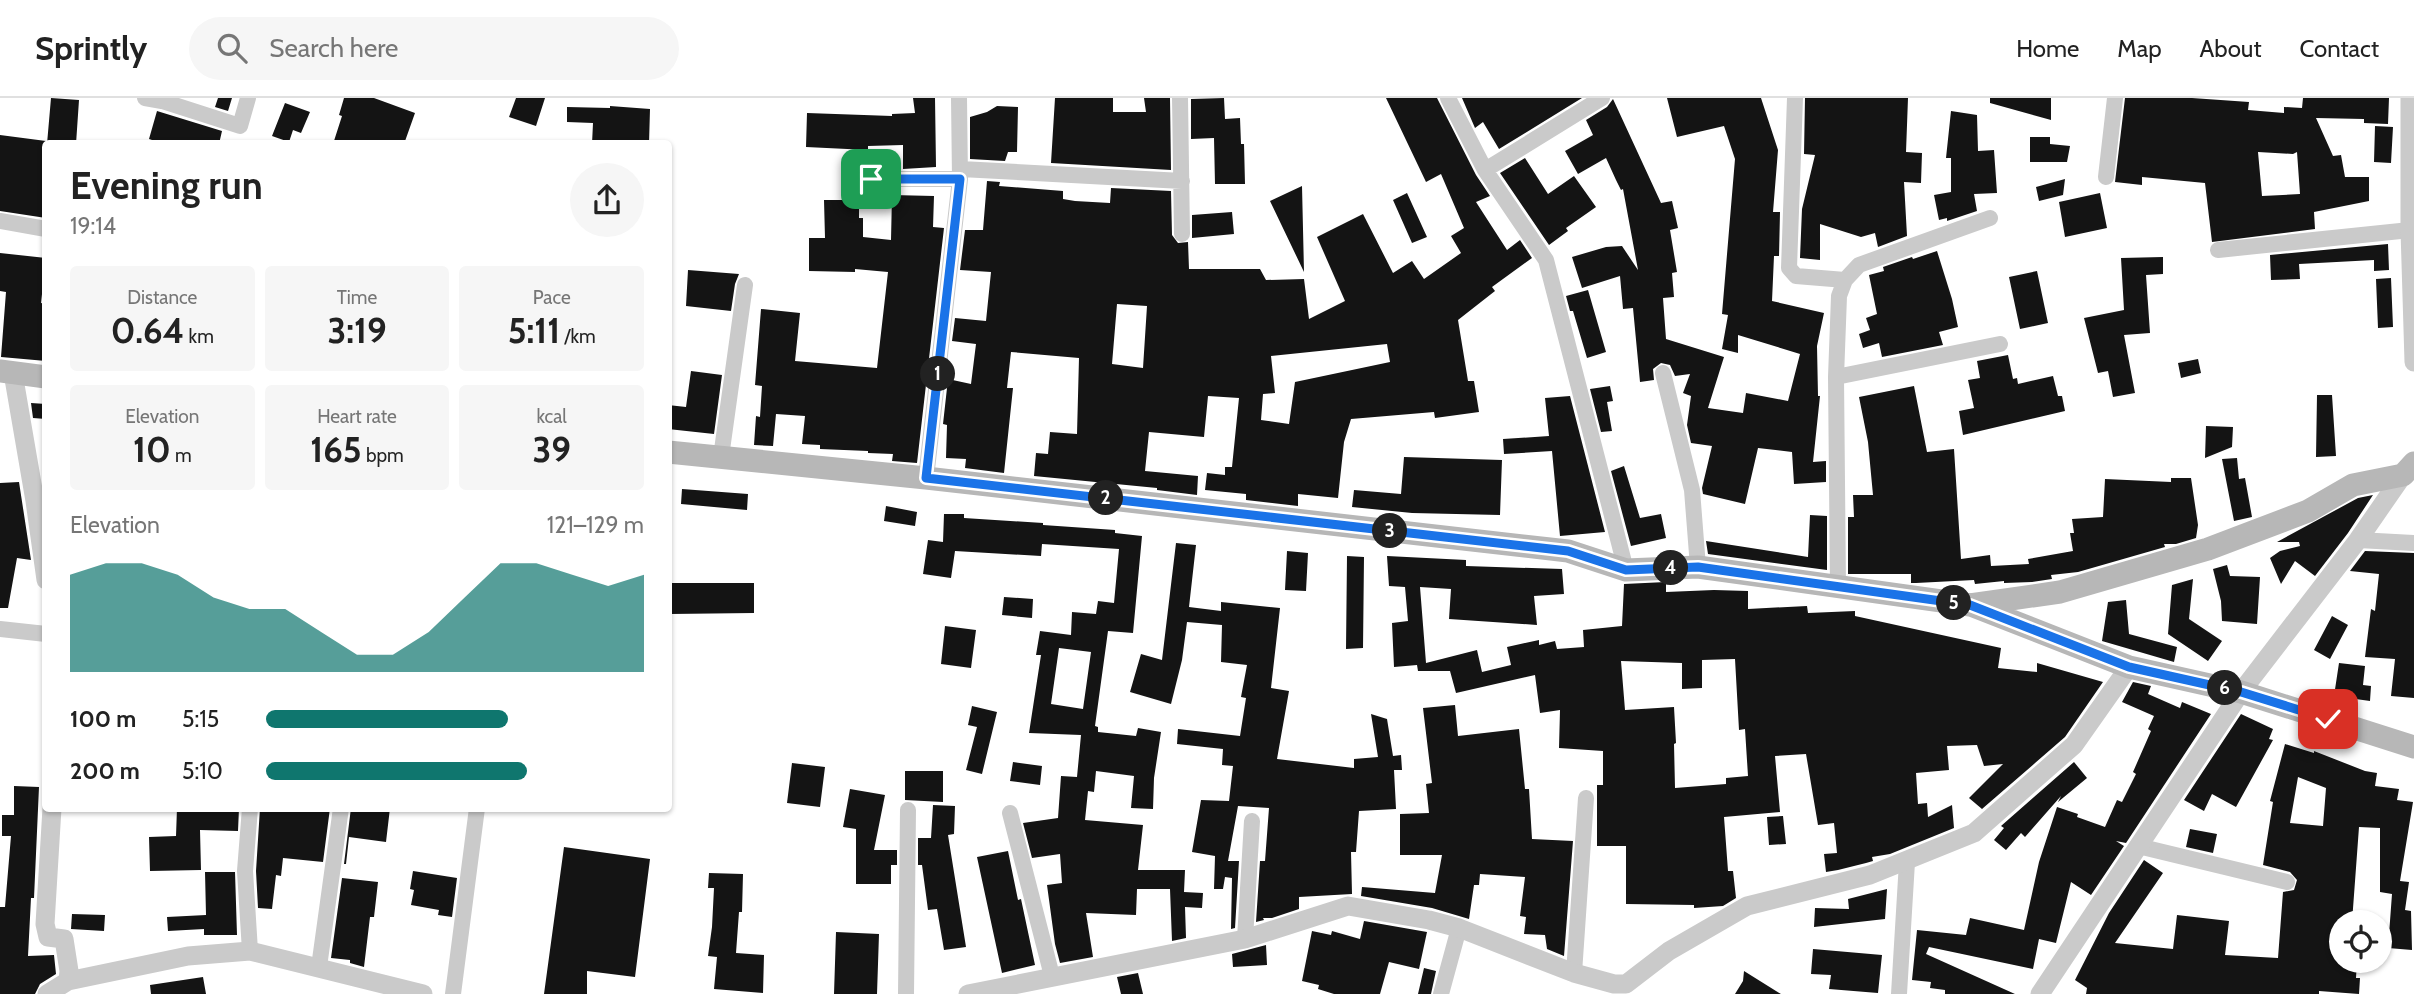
<!DOCTYPE html>
<meta charset="utf-8">
<style>
body{margin:0;font-family:Cabin,sans-serif;background:#f6f6f6;color:#222;height:100vh;display:flex;flex-direction:column;font-size:26px;white-space:nowrap}
*{box-sizing:border-box;margin:0}
p{font-size:23px;color:#767676}
.icon{flex:none;width:38px;height:38px;fill:none;stroke:currentColor;stroke-width:2;stroke-linecap:round;stroke-linejoin:round}
.map{position:relative;flex:1;overflow:hidden}
.side{position:absolute;left:42px;top:42px;width:630px;height:672px;display:flex;flex-direction:column;background:#fff;border-radius:7px;box-shadow:0 2px 5px #0004}
.side>*{flex:none}
.buttons{position:absolute;left:2329px;top:812px;display:grid;gap:14px}
.buttons a{display:grid;place-items:center;width:63px;height:63px;border-radius:50%;background:#fff;box-shadow:0 2px 5px #0004;font-size:35px}
.pin{position:absolute;display:grid;place-items:center;width:60px;height:60px;color:#fff;margin:-30px;border-radius:14px;box-shadow:0 4px 10px #0006}
.km{position:absolute;width:35px;height:35px;margin:-18px;border-radius:50%;background:#222;color:#fff;font-size:19px;line-height:35px;text-align:center}
.round{display:grid;place-items:center;flex:none;width:74px;height:74px;border-radius:37px;background:#f6f6f6}
.overview{display:flex;align-items:center;justify-content:space-between;height:119px;padding:0 28px}
h1{font-size:38px;font-weight:800;line-height:52px}
.stats{display:grid;grid-template-columns:repeat(3,1fr);gap:10px;height:119px;padding:7px 28px}
.stats div{display:grid;align-content:center;border-radius:7px;background:#f6f6f6;text-align:center}
.stats b{font-size:35px;font-weight:800}
.stats small{font-size:19px;font-weight:400}
.stats p{font-size:19px}
.chart{height:196px;padding:14px 28px}
.chart p{display:flex;justify-content:space-between}
.chart svg{width:100%;height:126px;margin-top:7px;fill:#0f766e;opacity:.7}
ul{padding:0 28px;list-style:none;font-size:23px}
li{display:grid;grid-template-columns:112px 84px 1fr;align-items:center;height:52px}
li i{height:18px;border-radius:9px;background:#0f766e}
header{display:flex;align-items:center;gap:42px;box-sizing:border-box;height:98px;padding:0 35px;background:#fff;border-bottom:2px solid #e0e0e0}
header strong{font-size:33px}
nav{display:flex;gap:38px;margin-inline-start:auto;font-size:24px}
.search{width:490px;height:63px;background:#f6f6f6;display:flex;align-items:center;gap:18px;box-sizing:border-box;padding:0 24px;border-radius:38px;color:#767676;font-size:26px}
.map>svg:first-child{display:block}
.building{fill:#141414;fill-rule:evenodd}
.lines{fill:none;stroke-linecap:round;stroke-linejoin:round}
.minor{stroke:#cacaca;stroke-width:16}
.tertiary{stroke:#cacaca;stroke-width:19}
.secondary{stroke:#b7b7b7;stroke-width:23}
.route-casing{stroke:#fff;stroke-width:14}
.route{stroke:#1a73e8;stroke-width:9}
</style>
<header>
<strong>Sprintly</strong>
<div class="search"><svg class="icon" aria-label="search" viewBox="0 0 24 24"><circle cx="10" cy="10" r="6"/><path d="M15 15l6 6"/></svg>Search here</div>
<nav><a>Home</a><a>Map</a><a>About</a><a>Contact</a></nav>
</header>
<div class="map">
<svg width="2414" height="896" viewBox="0 0 2414 896">
<rect width="100%" height="100%" fill="#fff"/>
<!-- building -->
<path class="building" d="M51,0L79,2L76,46H47Z
M218,0H232L228,13L215,9Z
M344,0H374L415,15L404,46H333L342,18L339,17Z
M516,0H545L536,28L509,19Z
M913,0H935L936,69L903,71V47L868,48V52L806,49L807,15L892,18V16L915,15Z
M1055,0H1113V14H1146L1144,0H1170L1171,72L1051,65Z
M1224,0L1225,21L1240,20L1241,46H1244L1245,86H1215L1214,40L1191,41V1Z
M1386,0H1437L1476,77L1490,98L1476,104L1507,152L1520,142L1532,160L1492,189L1495,193L1458,222L1468,283H1474L1479,314L1435,320L1434,314L1351,321L1344,344L1338,400L1298,396V408L1246,402V396L1205,392L1207,375L1225,377V369H1232L1239,300L1208,298L1204,339L1149,334L1145,373L1198,378L1197,397L1157,392V390L1034,378L1036,355L1048,356L1050,334L1077,336L1079,260L1011,254L1007,290H1013L1004,375L965,370L966,361L946,360L947,327L943,326L948,281L971,286L976,246L952,243L955,220L986,223L991,174L960,172L965,132H983L987,83L1000,84L999,88L1063,93V101L1075,103L1110,105L1111,90L1171,93L1172,137L1178,145L1188,144L1189,171H1260L1266,182L1304,181L1309,221L1345,203L1317,139L1363,116L1393,175L1412,163L1424,181L1461,155L1451,138L1464,130L1441,76L1426,84ZM1117,206L1147,208L1143,270L1112,266ZM1387,246L1390,264L1295,284L1289,326L1261,322L1263,296L1275,295L1271,258Z
M1462,0H1582L1499,51L1483,24L1475,30Z
M1667,0H1761L1778,52L1773,114H1780L1779,158H1774L1772,203L1824,215L1817,248L1818,298H1820L1813,364L1826,363V384L1794,386L1792,354L1758,350L1745,406L1703,396L1702,390L1712,348L1691,345L1687,327L1691,298L1683,295L1690,276L1675,278L1670,267L1661,265L1653,271L1654,282L1640,284L1633,210L1623,211L1620,178L1582,190L1572,159L1606,149L1622,148L1638,172L1623,91L1621,92L1616,82L1606,60L1578,76L1565,53L1593,37L1586,22L1607,9L1613,1L1661,105L1672,103L1678,130L1670,132L1677,174L1672,175L1674,199L1663,200L1666,241L1724,259L1708,310L1743,315L1746,295L1788,303L1800,256L1738,237V255L1722,251L1728,217L1722,216L1735,61L1724,28L1677,39Z
M1805,0H1908L1906,54L1922,55L1921,85L1904,84L1907,138L1878,149L1875,135L1861,139L1820,126V162L1800,160L1802,111L1815,57L1804,56Z
M1990,0H2051V22L1990,5Z
M2125,0H2192L2249,4L2248,12L2284,15V9L2302,10L2303,0H2389L2388,26L2364,25V21L2316,20L2333,58L2341,57L2345,79H2369V103L2314,114L2315,131L2212,144L2205,85L2142,79V87L2115,84ZM2258,54L2293,56L2297,54L2300,96L2262,98Z
M285,5L310,14L301,35L293,32L289,44L272,38Z
M610,8L650,11L649,46H592L593,25L567,24V9L610,10Z
M997,8L1018,9L1017,54H1008L1005,63L970,61V19L987,14Z
M157,13L222,33L219,46H164L149,41Z
M1951,13L1977,17L1978,53L1994,52L1997,95L1974,96L1977,113L1947,123V120L1939,122L1934,97L1951,94V60H1946Z
M2375,28L2393,29L2391,65L2374,64Z
M0,37L46,43V120L0,113Z
M2030,39H2050V46L2070,48L2067,64H2030Z
M1525,60L1548,96L1574,78L1596,109L1566,130L1568,133L1549,147L1500,75Z
M2065,81L2063,97L2039,103L2036,89Z
M1302,88L1304,174L1270,103Z
M1407,95L1427,139L1412,145L1393,102Z
M2100,95L2107,130L2065,139L2059,104Z
M892,97L934,98L933,129L944,130L917,365L892,363L893,356L868,355V353L820,351V347L802,346L805,318L776,316L773,348L754,347L756,318L760,319L762,288L755,287L761,211L800,215L795,263L877,270L888,174L855,171V174L809,173V140H825L824,102H859V120H863V139L891,142Z
M1232,114L1234,136L1192,140V117Z
M2388,146L2389,172L2374,173V162L2299,166L2300,181L2271,182L2270,157Z
M1937,153L1952,201L1958,229L1939,234L1943,247L1882,259L1879,245L1863,250L1859,236L1870,232L1866,220L1877,216L1869,177L1884,173L1883,169L1912,159L1913,161Z
M0,155L46,160L41,205L46,206V263L1,259L6,194L0,193Z
M2163,159V176L2146,177L2150,235L2124,237L2135,295L2113,299L2108,273L2098,275L2084,220L2124,212L2121,160Z
M688,172L739,176L735,186L731,213L686,208Z
M2037,173L2048,225L2020,231L2009,179Z
M2391,180L2393,229L2378,230L2376,181Z
M1588,192L1606,254L1587,260L1573,213H1570L1566,198Z
M2008,257L2013,281L2017,280L2018,286L2053,278L2058,298H2062L2065,313L1963,337L1959,313L1974,310L1968,282L1980,280L1977,263Z
M2198,261L2201,275L2181,280L2178,265Z
M691,273L722,277L714,336L668,331V307L686,309Z
M1610,288L1613,303L1607,304L1612,333L1601,334L1590,291Z
M1914,288L1927,354L1954,351L1961,461L1990,457L1991,468L2029,466L2028,461L2073,453L2070,435H2074L2072,421L2103,419L2105,381L2171,384V380H2191L2198,427L2196,440L2176,446H2164L2165,449L2078,474L2051,477L2052,481L2032,484L2004,485V483L1975,486L1974,482L1916,485H1911V476H1848V419H1854L1853,397H1873L1868,344L1859,299Z
M2317,297H2332L2336,358L2316,359Z
M1570,298L1605,434L1560,438L1552,353L1504,356L1503,341L1549,338L1545,300Z
M31,305L46,306V321L33,320Z
M2206,328L2233,329L2232,349L2205,360Z
M1404,359L1502,362L1500,417L1412,415L1352,409L1354,392L1401,396Z
M2237,360L2239,381L2245,380L2252,419L2234,423L2222,361Z
M1624,368L1640,420L1661,416L1666,440L1631,448L1611,373Z
M19,384L31,462L17,460L8,510H0V385Z
M682,391L748,396L747,412L681,406Z
M2373,397L2348,435L2315,478L2295,463L2281,486L2270,460L2280,453L2300,448L2299,444H2277L2358,400Z
M886,408L917,414L915,428L884,423Z
M944,416H964V420L1043,425V427L1115,432V435L1142,438L1133,535L1108,533L1095,628L1098,629V634L1136,638L1138,630L1161,634L1154,680L1153,711L1131,710L1134,678L1096,673L1094,694L1088,693L1085,722L1143,727L1138,772H1185L1184,794L1203,795L1202,810L1185,809L1186,840L1172,843L1170,791H1137L1136,817L1086,815L1093,859L1060,865L1055,846L1047,787L1062,785L1060,756L1032,760L1023,725L1058,720L1061,678L1077,679L1081,637L1029,635L1041,557H1036L1040,533L1071,537L1072,514L1096,516L1098,503L1114,505L1119,451L1042,446L1041,458L955,453L951,480L923,476L928,442L943,444ZM1059,550L1091,554L1083,611L1051,606Z
M1810,417L1827,418V472L1708,456L1706,443L1808,459Z
M1176,445L1196,447L1189,509L1221,513V504L1280,510L1271,590L1289,593L1277,661L1354,670V661L1378,659L1371,616L1387,621L1393,658L1401,657L1402,672H1394L1396,711L1359,713L1356,754H1351L1352,796L1299,799V811L1272,820H1263L1264,822L1256,824L1260,763H1265L1269,710L1238,708L1228,763H1239L1235,830L1231,831L1232,780L1225,779L1223,791H1214L1215,758L1192,754L1201,702L1229,703L1233,668L1222,667L1223,651L1177,646L1178,631L1240,638L1246,600L1241,599L1247,567L1221,564L1222,527L1187,524L1182,562L1171,606L1130,594L1141,556L1162,562Z
M1287,453L1308,455L1306,493L1285,492Z
M2365,453L2414,455V600L2391,598L2395,561L2365,559L2371,511L2375,513L2379,476L2350,473Z
M1347,458L1364,459L1363,550L1346,551Z
M1387,458L1466,462V468L1562,471L1564,496L1534,498L1537,527L1449,521L1451,491L1420,489L1426,565L1477,552L1482,574L1511,567L1507,549L1539,542V547L1555,543L1557,551L1584,549L1583,532L1622,528L1624,486L1666,484V494L1714,492L1748,493V511L1807,508L1808,515L1855,513V518L2001,550L1998,570L2037,574V565L2103,584L2065,639L1982,711L1969,700L2003,666L1984,668L1977,647L1947,648L1949,672L1916,675L1918,706L1927,705L1928,719L1952,707L1954,730L1890,756L1872,759L1873,763L1866,765L1838,772L1826,774L1824,756L1837,755L1834,725L1818,727L1806,656L1775,658L1780,714L1724,719L1728,773H1733L1736,800L1723,808L1694,810V807L1626,806V748H1597V687H1603V653L1559,650L1560,612L1540,615L1535,577L1456,595L1450,573H1418L1417,567L1394,569L1392,525L1408,523L1405,489L1389,488ZM1735,561L1739,632L1745,631L1748,678L1726,680V686L1675,690L1674,646L1676,645L1674,609L1625,612L1621,563L1682,565V591L1702,590V562Z
M2227,467L2230,478L2260,479L2257,526L2222,523L2221,503L2213,471Z
M2193,481L2189,521L2222,543L2208,563L2168,536L2172,487Z
M670,485H754V515L670,516Z
M1004,499L1033,501L1032,520L1002,517Z
M2126,502L2129,536L2177,549L2174,564L2102,543L2108,504Z
M2332,518L2348,527L2330,561L2314,552Z
M945,528L976,532L971,570L941,566Z
M2339,565L2365,568L2363,587L2371,588L2370,603L2334,598Z
M2133,584L2151,588L2148,596L2180,610L2182,604L2211,616L2126,745L2116,743L2124,748L2091,797L2071,784L2056,845L2039,841L2033,871L1929,849L1926,856L2015,896H1945V892L1930,890L1931,884L1912,882L1917,832L1966,837L1970,820L2024,832L2039,764L2057,709L2078,716L2077,719L2105,729L2117,702L2122,704L2136,676L2133,674L2151,633L2148,631L2154,618L2122,604Z
M1455,607L1458,638L1519,631L1525,691H1529L1532,741L1573,743L1564,858L1547,851L1545,837L1524,836L1526,819L1520,818L1525,779L1480,776L1479,787H1474L1469,821L1432,810L1361,798L1362,789L1435,795L1442,757H1400V716L1429,715L1426,686L1432,685L1423,610Z
M972,608L997,614L982,676L966,672L977,629L968,627Z
M2241,616L2273,631L2269,641L2273,642L2236,709L2212,696L2204,713L2184,702Z
M2285,646L2314,655V653L2365,673L2377,675L2375,688L2399,691L2397,702L2413,704L2400,783L2409,784L2405,812L2411,813L2412,852L2388,850L2392,796L2380,794V730L2359,729L2352,824H2342V863H2357L2356,880H2360L2359,896L2319,893V896H2086L2087,890L2075,882L2109,815L2144,762L2163,775L2115,845L2173,851L2177,817L2229,823L2225,857L2278,860L2283,794L2294,792L2297,782L2290,774L2263,767L2273,704L2270,703ZM2298,679L2326,690L2323,728L2290,725Z
M1013,664L1042,668L1040,687L1010,683Z
M2074,664L2087,680L2058,704L2061,698L2025,739L2021,735L2006,752L1994,742L2004,730L2001,728Z
M792,665L825,669L820,709L787,705Z
M905,673H943V704L905,702Z
M14,688L39,689L34,800H31L28,858L54,857L56,876L40,886L35,896H0V809H5L11,738H2V717H14Z
M850,691L885,697L874,752H897V767H891V786H856V731L843,729Z
M933,707L955,708L954,736L948,737L966,849L944,852L937,811L928,812L922,767H918V740H931Z
M177,710H239L238,733L200,732L201,772L150,773L149,739L176,738Z
M260,710H330L323,764L283,760L281,778L276,777L272,811L258,810L256,773Z
M351,710H390L386,744L349,739L346,766H344Z
M1783,718L1786,746L1769,747L1767,719Z
M2190,731L2217,736L2213,755L2186,749Z
M564,749L650,761L635,879L587,873V896H544Z
M1008,753L1018,802L1021,801L1035,867L1002,875L977,759Z
M413,773L457,780L452,819L438,817L439,812L411,807L414,792L410,791Z
M205,774H235L237,837H204V831L168,833L167,819L206,817Z
M709,775L743,776L742,814H739L736,855L764,857L763,895L714,891L717,859L708,858L712,829L714,790H708Z
M342,780L378,784L374,819H370L364,869L350,865V862L331,860Z
M1887,791L1885,821L1814,829L1815,810L1849,811L1848,801Z
M72,816L105,817L104,833L71,831Z
M1364,823L1427,834L1419,871L1389,864L1380,896H1334L1318,891L1319,887L1302,883L1312,833L1331,837L1332,833L1360,841Z
M836,834L879,836L877,896H834Z
M1266,847L1267,867L1233,869L1232,856Z
M1813,851L1882,857L1878,895L1829,891L1831,877L1811,876Z
M1424,870L1436,873L1431,896H1418Z
M1744,873L1781,896H1735L1743,883Z
M1138,875L1143,896H1121L1117,879Z
M203,879L206,896H151L150,887Z"/>
<g class="lines">
<!-- minor -->
<path class="minor" d="M145,0L162,3L240,28L248,0
M1180,0L1182,136
M1448,0L1485,72L1546,162L1626,472
M1795,0L1789,170L1796,178L1845,182
M961,71L1182,83
M1485,72L1602,0
M2106,79L2115,0
M871,81H960
M0,123L46,131
M2218,152L2410,132
M1663,275L1692,392L1698,469
M1836,279L2000,246
M721,359L745,187
M926,380L960,81L959,0
M2358,442L2414,445
M1838,489L1836,279L1839,198L1845,182L1859,167L1990,120
M0,531L46,536
M250,710L245,773L250,853
M1010,715L1052,878
M2138,748L2287,784
M1245,841L1252,723
M319,869L341,710
M1574,875L1586,700
M453,896L477,710
M906,896L908,712
M1441,896L1459,830
M1899,896L1907,764"/>
<!-- tertiary -->
<path class="tertiary" d="M2410,0V132L2414,264
M13,275L35,403L46,482
M52,710L45,826L48,839L64,841L69,873L68,883
M47,896L68,883L188,858L250,853L423,896
M968,896L1245,841L1348,808L1429,822L1459,830L1574,875L1614,886H1626L1669,853L1747,808L1870,777L1974,735L2074,647L2129,569
M2040,896L2241,594L2358,442L2403,377"/>
<!-- secondary -->
<path class="secondary" d="M0,273L46,279
M668,354L926,380L1568,453L1626,472L1698,469L1970,507L2060,494L2208,451L2308,413L2353,387L2403,377L2414,365
M1971,507L2129,569L2241,594L2414,649"/>
</g>
<g class="lines">
<!-- route casing -->
<g class="route-casing">
<path id="route" d="M871,81H960L926,380L1568,453L1626,472L1698,469L1970,507L2129,569L2241,594L2328,621"/>
</g>
<!-- route -->
<use href="#route" class="route"/>
</g>
</svg>
<div class="buttons">
<a><svg class="icon" aria-label="locate" viewBox="0 0 24 24"><circle cx="12" cy="12" r="6"/><path d="M12 2v4M12 18v4M2 12h4M18 12h4"/></svg></a>
</div>
<div class="pin" style="left:871px;top:81px;background:#1e9e55"><svg class="icon" aria-label="arrive" viewBox="0 0 24 24"><path d="M6 21V4h12l-3 4 3 4H6"/></svg></div>
<div class="pin" style="left:2328px;top:621px;background:#d93025"><svg class="icon" aria-label="check" viewBox="0 0 24 24"><path d="M5 12l5 5 9-10"/></svg></div>
<b class="km" style="left:938px;top:276px">1</b>
<b class="km" style="left:1106px;top:400px">2</b>
<b class="km" style="left:1390px;top:433px">3</b>
<b class="km" style="left:1671px;top:470px">4</b>
<b class="km" style="left:1954px;top:505px">5</b>
<b class="km" style="left:2225px;top:590px">6</b>
<section class="side">
<div class="overview"><div><h1>Evening run</h1><p>19:14</p></div><a class="round"><svg class="icon" aria-label="share" viewBox="0 0 24 24"><path d="M12 15V3M7 8l5-5 5 5M5 13v7h14v-7"/></svg></a></div>
<div class="stats">
<div><p>Distance</p><b>0.64<small> km</small></b></div>
<div><p>Time</p><b>3:19</b></div>
<div><p>Pace</p><b>5:11<small> /km</small></b></div>
</div>
<div class="stats">
<div><p>Elevation</p><b>10<small> m</small></b></div>
<div><p>Heart rate</p><b>165<small> bpm</small></b></div>
<div><p>kcal</p><b>39</b></div>
</div>
<div class="chart"><p><span>Elevation</span>121–129 m</p>
<svg viewBox="0 0 160 44" preserveAspectRatio="none"><path d="M0 44V10L10 6L20 6L30 10L40 18L50 22L60 22L70 30L80 38L90 38L100 30L110 18L120 6L130 6L140 10L150 14L160 10V44z"/></svg>
</div>
<ul>
<li><b>100 m</b>5:15<i style="width:64%"></i></li>
<li><b>200 m</b>5:10<i style="width:69%"></i></li>
</ul>
</section>
</div>
